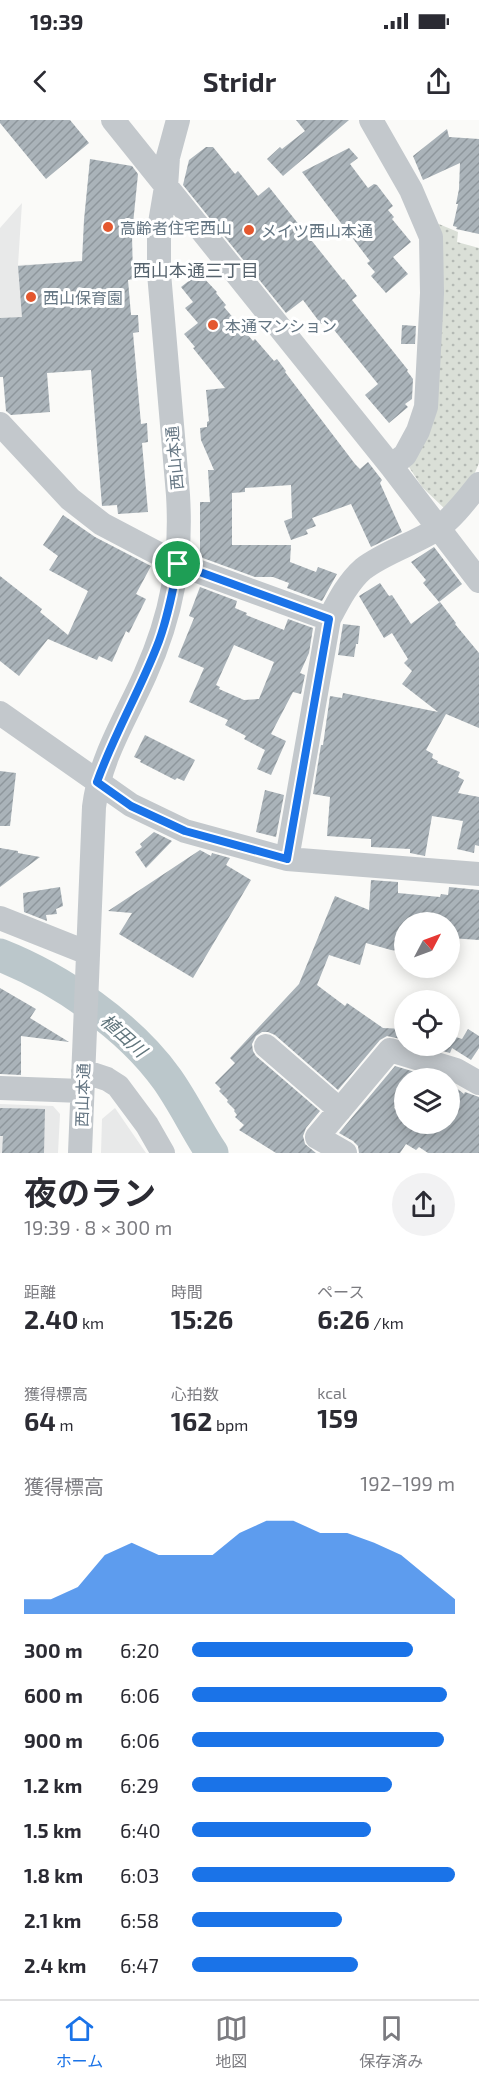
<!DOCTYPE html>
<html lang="ja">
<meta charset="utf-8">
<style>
body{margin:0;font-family:"Exo 2","Noto Sans JP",sans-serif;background:#f2f2f3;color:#2b2b33;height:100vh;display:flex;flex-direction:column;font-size:22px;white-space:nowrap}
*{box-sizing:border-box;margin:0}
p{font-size:20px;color:#7c7c81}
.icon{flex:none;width:33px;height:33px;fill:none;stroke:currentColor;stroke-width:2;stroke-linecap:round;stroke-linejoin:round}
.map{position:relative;height:1033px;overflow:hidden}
.sheet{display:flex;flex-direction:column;background:#fff;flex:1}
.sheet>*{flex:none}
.needle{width:39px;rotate:49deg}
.controls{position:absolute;left:394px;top:792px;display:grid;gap:12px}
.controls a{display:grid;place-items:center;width:66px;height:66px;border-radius:50%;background:#fff;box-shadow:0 3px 15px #0003;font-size:30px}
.pin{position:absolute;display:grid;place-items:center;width:51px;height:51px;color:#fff;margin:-26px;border:3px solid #fff;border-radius:50%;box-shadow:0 2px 6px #0007}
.round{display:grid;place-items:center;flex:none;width:63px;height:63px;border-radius:32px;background:#f2f2f3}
.summary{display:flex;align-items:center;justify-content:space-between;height:102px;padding:0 24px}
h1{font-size:33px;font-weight:700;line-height:45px}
.metrics{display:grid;grid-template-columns:repeat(3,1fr);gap:9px;height:102px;padding:6px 24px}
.metrics div{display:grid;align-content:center}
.metrics b{font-size:26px;font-weight:700}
.metrics small{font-size:16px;font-weight:400}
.metrics p{font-size:16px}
.chart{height:168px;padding:12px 24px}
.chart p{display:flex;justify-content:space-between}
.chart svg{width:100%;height:108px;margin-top:6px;fill:#1a73e8;opacity:.7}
ul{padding:0 24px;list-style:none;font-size:20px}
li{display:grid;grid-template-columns:96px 72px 1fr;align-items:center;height:45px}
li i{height:15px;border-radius:8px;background:#1a73e8}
.status{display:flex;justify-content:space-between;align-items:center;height:42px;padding:0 30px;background:#fff;direction:ltr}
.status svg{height:16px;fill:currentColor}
header{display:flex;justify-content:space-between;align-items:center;height:78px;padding:0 24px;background:#fff;font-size:27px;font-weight:700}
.tabs{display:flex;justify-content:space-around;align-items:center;height:84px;border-top:2px solid #e1e1e2;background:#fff;font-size:16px;color:#7c7c81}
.tabs a{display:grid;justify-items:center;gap:3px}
.tabs .current{color:#1a73e8}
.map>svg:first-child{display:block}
.built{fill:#e8e9e9}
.park{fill:url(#park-dots)}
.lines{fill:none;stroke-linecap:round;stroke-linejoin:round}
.river{stroke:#bbc7cb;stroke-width:33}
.building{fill:url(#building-hatch);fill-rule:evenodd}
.minor{stroke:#c3c8cc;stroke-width:24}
.route-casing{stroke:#fff;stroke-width:12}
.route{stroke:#1a73e8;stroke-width:8}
.poi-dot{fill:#e4572e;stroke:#fff;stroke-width:2}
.labels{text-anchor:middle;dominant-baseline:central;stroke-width:6;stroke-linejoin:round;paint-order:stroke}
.poi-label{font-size:16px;fill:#657683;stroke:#fff;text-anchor:start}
.street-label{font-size:16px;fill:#657683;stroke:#fff}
.neighbourhood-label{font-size:18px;fill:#57646e;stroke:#fff}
.water-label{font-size:18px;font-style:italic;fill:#60757c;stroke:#fff}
</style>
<div class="status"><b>19:39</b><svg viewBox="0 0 49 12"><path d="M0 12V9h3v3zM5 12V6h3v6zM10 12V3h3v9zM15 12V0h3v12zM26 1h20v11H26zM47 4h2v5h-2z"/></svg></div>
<header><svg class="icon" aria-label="back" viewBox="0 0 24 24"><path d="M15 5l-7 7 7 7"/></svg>Stridr<svg class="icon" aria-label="share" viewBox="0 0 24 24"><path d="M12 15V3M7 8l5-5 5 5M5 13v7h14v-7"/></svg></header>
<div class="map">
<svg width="479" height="1033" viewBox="0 0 479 1033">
<defs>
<pattern id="park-dots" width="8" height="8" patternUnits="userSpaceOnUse" patternTransform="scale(1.5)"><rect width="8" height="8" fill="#dadfd7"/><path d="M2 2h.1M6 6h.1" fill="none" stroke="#b4b9b4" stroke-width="1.8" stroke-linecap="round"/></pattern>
<pattern id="building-hatch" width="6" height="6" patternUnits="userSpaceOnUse" patternTransform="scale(1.5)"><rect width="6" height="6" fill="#aab3b9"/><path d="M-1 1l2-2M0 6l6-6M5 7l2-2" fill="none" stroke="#8e969c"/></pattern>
</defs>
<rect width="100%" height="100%" fill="#fafaf8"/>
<!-- built -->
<path class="built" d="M22,83L18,145L59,143L65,224L0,209V108Z
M0,984L53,986L60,994L58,1033H0Z
M115,988L146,1033H101L102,999Z"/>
<!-- park -->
<path class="park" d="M434,102L458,112L457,122L479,128V343L474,355L446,390L422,367L407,344L413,337Z"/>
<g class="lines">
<!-- river -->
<path class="river" d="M0,835C61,859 129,906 167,959C184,983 196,1009 212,1033"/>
</g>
<!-- building -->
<path class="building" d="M0,0H70L89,23L46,59L0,3Z
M296,0H349L283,56L267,39L280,27L282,29L305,11Z
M447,9L449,17L479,19V114L456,109L457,107L453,106L458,84H456L459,69L460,43L423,60L413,36Z
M206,27H213L235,54L238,51L258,76L269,67L343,160L344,159L357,176L352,180L408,250L407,251L413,259L412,279L405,284L408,287L389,303L365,275L378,264L326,200L321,204L303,180L286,193L183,65L189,40Z
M349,28L358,38L350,44L368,68L374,64L377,65L393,86L388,90L394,97L392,99L411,122L393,137L408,154L386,173L371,156L375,152L367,143L370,141L302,52Z
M90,39L132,46L138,54L132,114L133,159L128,160L131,195H138L139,212L133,213L141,304L147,303L148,322L142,323L148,392L118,394L117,385L102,386L91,250L47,253L50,292L11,295L6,291L3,257H0V198L22,197L18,146L82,141L84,100Z
M199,153L217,172L216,173L226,185L224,187L253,221L255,219L274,241L277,239L286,251L285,252L355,344L360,349L368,342L382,360L380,363L402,412L371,427L351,384L312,398L316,406L306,410L308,414L291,420L284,401L292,398L291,365L245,368V372L232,373V425H291L290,442L316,452L318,447L337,454L322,481L287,468L289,463L273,457H255L200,437V382H210L208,350H214L201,320L200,308L207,307V302L209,301L206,270L225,268L193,228L195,227L184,214L198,203L185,188L193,182L181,167Z
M402,205L416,206L415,224H401Z
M63,395L95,417L151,446L136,474L146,479L129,513L126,511L112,542L99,536L97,540L48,519L19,556L0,541V456L42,489L40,492L68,515L88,471L49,450L58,436L43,425Z
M434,427L462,464L439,482L423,463L426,460L411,442Z
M380,463L389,476L392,475L411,504L440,482L456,503L455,504L479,533V608L446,594L426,630L433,634L432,638L438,641L437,643L460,652L458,657L464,660L458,673L479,677V726L475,725L474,733L457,729L463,701L432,696L425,736L410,733V729L371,727V719L327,716L330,677L313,674L321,625H323L330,576L342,578L343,573L438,592L402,564L412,551L404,543L408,539L392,513L384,518L359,476Z
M200,467L237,481L235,488L247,493L246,495L284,510L288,499L313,508L309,533L300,553L305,555L301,574L293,572L271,614L286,621L271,655L257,649L265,630L244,619L246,616L225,605L228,600L189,582L204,548L178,537L194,498L189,496ZM234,525L274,542L259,579L244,580L219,569L220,567L216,565Z
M343,504L360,506L358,524H356L354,537L338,535Z
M145,615L195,640L184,661L177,658L175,660L140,642L141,640L134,637Z
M0,651L16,653L10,706H0Z
M265,670L284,675L276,717L256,712Z
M154,712L172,721L146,748L135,732L142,727L140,724Z
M0,728L18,731V733L40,737L0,767Z
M200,730L211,736L212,733L230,738L226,745L251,760L193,858L119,814L132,793L108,791Z
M371,760L398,762V773L440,777L441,774L448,775L449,767L479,770V820L450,818V802H405V832L391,830L366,823L360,845L329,835L317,865L345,886L347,883L383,908L405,909V920L387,916L380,920L338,970L275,915L268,912H262L256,916L252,924L253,931L256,936L320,991L306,1008L303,1016L305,1024L316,1033H276L239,1010L244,1005L235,997L237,995L234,991L235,990L227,982L228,980L219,971L221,969L215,963L235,943L230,938L299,864L335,776L369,790Z
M60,767L63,786L56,789L57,794L46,795L47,801L24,792L23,773Z
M0,868L36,889L30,898L69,922L21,916V955L0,954Z
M468,909L479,916V928L471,940L452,928L450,933L424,926H450V915L462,919Z
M395,946L435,958H405V975L394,988L405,995V1004H450V963L464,974L465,972L479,977V1033H428L419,1027L416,1030L406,1024L400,1033H359L358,1026L353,1021L339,1013Z
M0,988L45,989L44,1033H2L3,1016H0Z"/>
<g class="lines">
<!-- minor -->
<path class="minor" d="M113,0L391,346L479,461
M371,0L411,70L431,117L432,173L426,287L418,311L405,335L391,346
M0,304L70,379L102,404L178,444L329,499
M0,593L131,685L185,711L287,739L479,754
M287,739L329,499C338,482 348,462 363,449C385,432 414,424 437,409C453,398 467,379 479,364
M0,798L88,833
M266,926L340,990
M83,951L107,959L118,966L147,1005L163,1033
M0,968L82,971
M80,1033L94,687C100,638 125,600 145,555C172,495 182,440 178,375L159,153V109L166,67L168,37L178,0
M345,1033L317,1017L390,930L456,950L479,963"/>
</g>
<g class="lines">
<!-- route casing -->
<g class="route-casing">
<path id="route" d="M178,444L329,499L287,739L185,711L131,686L97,662C114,614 141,569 159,521C168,496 173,470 178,444Z"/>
</g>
<!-- route -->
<use href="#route" class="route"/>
</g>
<!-- markers -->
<g class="poi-dot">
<circle cx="108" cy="107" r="6"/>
<circle cx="249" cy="110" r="6"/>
<circle cx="31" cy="177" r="6"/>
<circle cx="213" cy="205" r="6"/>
</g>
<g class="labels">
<!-- poi labels -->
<g class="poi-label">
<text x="120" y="107">高齢者住宅西山</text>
<text x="261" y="110">メイツ西山本通</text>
<text x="43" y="177">西山保育園</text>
<text x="225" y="205">本通マンション</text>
</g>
<!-- street labels -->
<g class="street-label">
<text transform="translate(174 338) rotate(-95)">西山本通</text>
<text transform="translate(82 975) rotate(-88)">西山本通</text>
</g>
<!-- neighbourhood labels -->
<g class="neighbourhood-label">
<text x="196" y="150">西山本通三丁目</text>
</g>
<!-- water labels -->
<g class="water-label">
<text transform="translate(124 915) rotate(42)">植田川</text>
</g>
</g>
</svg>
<div class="controls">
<a><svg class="needle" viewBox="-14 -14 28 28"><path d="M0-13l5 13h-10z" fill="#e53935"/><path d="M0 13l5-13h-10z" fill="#7c7c81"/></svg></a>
<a><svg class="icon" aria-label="locate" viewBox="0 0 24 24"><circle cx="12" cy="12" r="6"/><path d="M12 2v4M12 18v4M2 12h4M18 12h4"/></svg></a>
<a><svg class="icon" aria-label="layers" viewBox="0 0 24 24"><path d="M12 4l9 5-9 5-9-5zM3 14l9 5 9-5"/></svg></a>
</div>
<div class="pin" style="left:178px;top:444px;background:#1e9e55"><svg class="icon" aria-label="arrive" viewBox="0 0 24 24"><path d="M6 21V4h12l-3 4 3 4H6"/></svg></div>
</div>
<section class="sheet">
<div class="summary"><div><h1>夜のラン</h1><p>19:39 · 8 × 300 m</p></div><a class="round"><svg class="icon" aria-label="share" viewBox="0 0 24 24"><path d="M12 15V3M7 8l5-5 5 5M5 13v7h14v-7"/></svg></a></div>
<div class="metrics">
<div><p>距離</p><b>2.40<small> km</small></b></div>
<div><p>時間</p><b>15:26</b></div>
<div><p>ペース</p><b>6:26<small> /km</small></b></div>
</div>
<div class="metrics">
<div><p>獲得標高</p><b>64<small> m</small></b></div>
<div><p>心拍数</p><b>162<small> bpm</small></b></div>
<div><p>kcal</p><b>159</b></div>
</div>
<div class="chart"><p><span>獲得標高</span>192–199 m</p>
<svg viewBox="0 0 160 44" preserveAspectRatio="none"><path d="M0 44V38L10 38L20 33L30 20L40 15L50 20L60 20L70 20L80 11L90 6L100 6L110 11L120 11L130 15L140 20L150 29L160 38V44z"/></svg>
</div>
<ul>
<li><b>300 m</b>6:20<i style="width:84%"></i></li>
<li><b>600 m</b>6:06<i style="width:97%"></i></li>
<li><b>900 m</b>6:06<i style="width:96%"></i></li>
<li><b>1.2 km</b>6:29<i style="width:76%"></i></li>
<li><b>1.5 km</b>6:40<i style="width:68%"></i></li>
<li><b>1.8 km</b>6:03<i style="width:100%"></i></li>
<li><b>2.1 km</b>6:58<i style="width:57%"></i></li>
<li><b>2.4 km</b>6:47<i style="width:63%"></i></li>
</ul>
</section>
<nav class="tabs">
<a class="current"><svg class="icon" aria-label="home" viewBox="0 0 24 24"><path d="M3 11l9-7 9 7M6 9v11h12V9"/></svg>ホーム</a>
<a><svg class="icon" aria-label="map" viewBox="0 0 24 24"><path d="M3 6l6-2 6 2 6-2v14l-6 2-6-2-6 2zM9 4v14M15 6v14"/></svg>地図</a>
<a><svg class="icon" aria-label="saved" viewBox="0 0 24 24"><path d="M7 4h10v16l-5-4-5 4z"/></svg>保存済み</a>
</nav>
